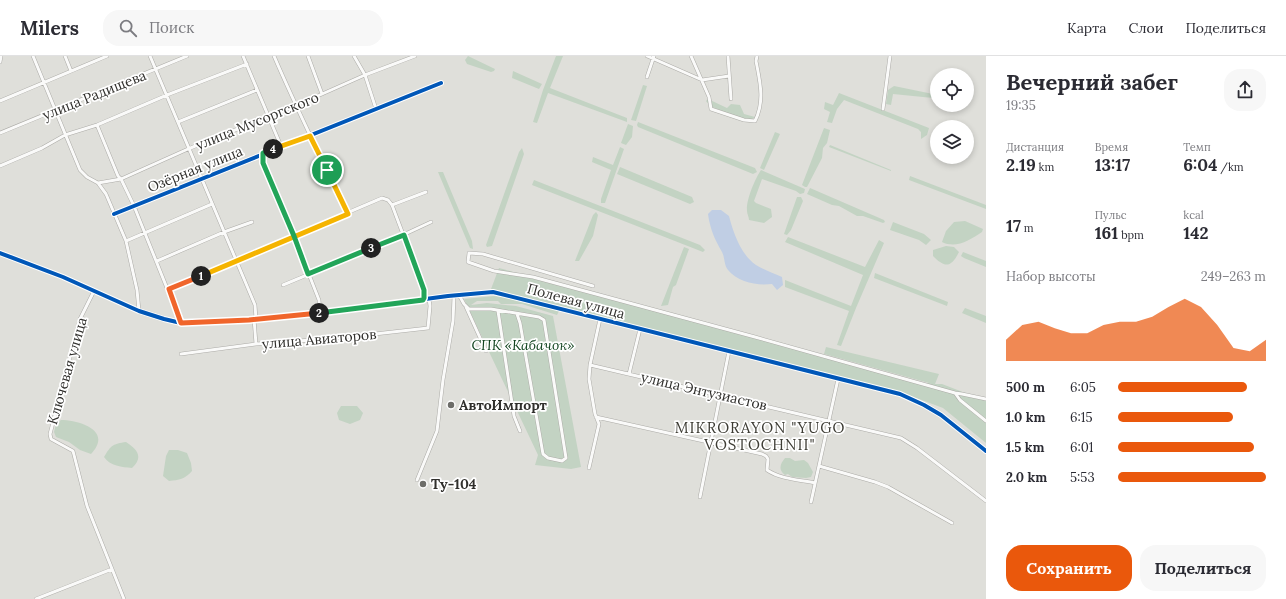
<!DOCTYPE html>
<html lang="ru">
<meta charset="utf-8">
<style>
body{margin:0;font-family:Lora,serif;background:#f7f7f7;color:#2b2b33;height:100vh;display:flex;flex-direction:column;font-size:15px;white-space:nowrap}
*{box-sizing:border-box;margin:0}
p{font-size:13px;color:#7c7c81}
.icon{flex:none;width:22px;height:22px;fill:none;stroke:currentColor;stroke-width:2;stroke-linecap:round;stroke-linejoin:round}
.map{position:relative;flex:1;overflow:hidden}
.side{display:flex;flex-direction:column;background:#fff;width:300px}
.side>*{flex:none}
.tools{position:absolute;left:930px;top:12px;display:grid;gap:8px}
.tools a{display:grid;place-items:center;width:44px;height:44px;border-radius:50%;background:#fff;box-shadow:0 2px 6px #0003;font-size:20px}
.pin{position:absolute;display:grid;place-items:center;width:34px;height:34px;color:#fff;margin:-17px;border:2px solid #fff;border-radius:50%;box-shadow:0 1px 4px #0007}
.km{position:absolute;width:20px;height:20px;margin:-10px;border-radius:50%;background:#222;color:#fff;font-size:11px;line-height:20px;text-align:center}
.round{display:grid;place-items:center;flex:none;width:42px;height:42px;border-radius:16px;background:#f7f7f7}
.headline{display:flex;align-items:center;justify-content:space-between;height:68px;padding:0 20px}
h1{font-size:22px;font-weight:700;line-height:30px}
.stats{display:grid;grid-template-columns:repeat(3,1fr);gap:6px;height:68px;padding:4px 20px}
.stats div{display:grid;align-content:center}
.stats b{font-size:17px;font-weight:700}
.stats small{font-size:11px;font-weight:400}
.stats p{font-size:11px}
.chart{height:112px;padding:8px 20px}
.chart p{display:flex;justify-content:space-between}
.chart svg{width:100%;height:72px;margin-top:4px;fill:#ea580c;opacity:.7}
.button{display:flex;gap:8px;margin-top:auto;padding:8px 20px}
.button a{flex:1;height:46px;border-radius:16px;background:#ea580c;color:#fff;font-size:16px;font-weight:700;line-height:46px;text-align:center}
.button a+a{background:#f7f7f7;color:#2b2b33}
ul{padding:0 20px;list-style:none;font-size:13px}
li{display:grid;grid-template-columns:64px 48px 1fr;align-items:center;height:30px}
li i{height:10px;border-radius:5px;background:#ea580c}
header{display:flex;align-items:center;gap:24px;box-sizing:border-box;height:56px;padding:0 20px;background:#fff;border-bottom:1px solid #e1e1e2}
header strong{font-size:19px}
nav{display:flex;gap:22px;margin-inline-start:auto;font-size:14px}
.search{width:280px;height:36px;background:#f7f7f7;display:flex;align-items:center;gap:10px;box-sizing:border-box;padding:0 14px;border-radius:16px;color:#7c7c81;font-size:15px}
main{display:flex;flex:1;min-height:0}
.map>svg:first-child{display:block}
.green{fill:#c3d3c3}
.water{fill:#c0cee4}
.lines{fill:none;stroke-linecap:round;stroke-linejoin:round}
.minor-casing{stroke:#acaba7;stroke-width:4}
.minor{stroke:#fafaf9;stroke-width:3}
.cycleway-casing{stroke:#fff;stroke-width:6}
.cycleway{stroke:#0057b8;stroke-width:4}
.split-1-casing{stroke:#fff;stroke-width:8}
.split-2-casing{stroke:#fff;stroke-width:8}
.split-3-casing{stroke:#fff;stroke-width:8}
.split-4-casing{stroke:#fff;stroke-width:8}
.split-5-casing{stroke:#fff;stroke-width:8}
.split-1{stroke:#f5b400;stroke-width:5}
.split-2{stroke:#f0652b;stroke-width:5}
.split-3{stroke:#22a559;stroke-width:5}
.split-4{stroke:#22a559;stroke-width:5}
.split-5{stroke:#f5b400;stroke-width:5}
.poi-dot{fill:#6d6d69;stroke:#fff;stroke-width:1.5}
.labels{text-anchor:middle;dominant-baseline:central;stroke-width:3.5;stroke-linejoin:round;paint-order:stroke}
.street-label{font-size:14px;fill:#302f2c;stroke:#fff}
.park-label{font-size:14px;font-style:italic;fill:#10431e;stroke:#fff}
.poi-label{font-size:14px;font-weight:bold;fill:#302f2c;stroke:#fff;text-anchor:start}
.neighbourhood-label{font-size:15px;letter-spacing:1px;fill:#3d3c34;stroke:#fff}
</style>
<header>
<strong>Milers</strong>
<div class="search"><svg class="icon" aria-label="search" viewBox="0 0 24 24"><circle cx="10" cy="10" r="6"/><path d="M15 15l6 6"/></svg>Поиск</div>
<nav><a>Карта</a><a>Слои</a><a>Поделиться</a></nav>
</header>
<main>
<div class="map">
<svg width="986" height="543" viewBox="0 0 986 543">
<rect width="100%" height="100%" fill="#dfdfda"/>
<!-- green -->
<path class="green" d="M468,0L495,13L494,15L491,16L467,8L465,4Z
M556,0H563L550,32L627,62V66L548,37L537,67L533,66L543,34Z
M513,15L542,28L539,33L512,22Z
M643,29L647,30L636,65L631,64Z
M894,30L933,38V42L893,38L891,49L886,48L888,34Z
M839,37L929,72L927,79L921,83V76L918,73L844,44L837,53L832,67L827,66L830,56L824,53L825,46L833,49Z
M708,43L727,52L731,48L740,49L744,58L755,61L748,66L710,50L706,45Z
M638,66L755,112L757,116L753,118L638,71L637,69Z
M628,68L633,70L632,81L626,89L621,87Z
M824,72L830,74L827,87L823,92L822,102L807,131H805L802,129Z
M775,76L780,78L764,114L760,112Z
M830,89L891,114V115L829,91Z
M620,91L624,93L605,147H601V143L611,114L592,106L593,101L613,109Z
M522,92L524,98L492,190L487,191L486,189L519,96Z
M620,111L692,141L694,146L690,148L617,118Z
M761,114L805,133L804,137L800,138L796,135L762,123L754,145L756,147L771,153L772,161L764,167L749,164C749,161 747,158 747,155C746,144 755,123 761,114Z
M438,116H443L472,185L473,193L470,192Z
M910,120L986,149V153L909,124Z
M534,124L700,189L705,194L703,196L532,129Z
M810,132L884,164L885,166L883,167L863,160H857L839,150L832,149L807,138Z
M797,141H801L803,145L791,174L787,179L784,178Z
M596,156L598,159L593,180L579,205H575L593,159Z
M965,165L983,173L982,176C970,184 956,193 942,186L946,175L954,166Z
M893,166L924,178L931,184L926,189L919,184L890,174Z
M788,181L865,211L879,184L884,187L856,252L841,290L837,289L849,255L785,231V224L851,250L863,219L785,186Z
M946,190L954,191L959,196C951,212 945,212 933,200V194Z
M684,191L689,193L676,229L673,231L668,249L661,250Z
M963,196L986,205V211L964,202L961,200Z
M499,212L920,327H929L824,298L826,291L939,318L935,328H942L986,345V387L943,352L911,340L491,233Z
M875,217L948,246L947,250L874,222Z
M494,240L517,243L559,255L557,259L522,248H501L498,245H477L471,249L487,247L516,250L553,260L581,411L571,413L535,409L538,399L464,243Z
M965,252L986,260V267L962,257Z
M341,350H357L363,357L360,364L350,368L339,364L337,357Z
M61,364C80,364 113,375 91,398L80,394L69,386L56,381L54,376L56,368Z
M126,386C137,393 144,401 132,412C122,411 110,410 104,401C111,389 113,388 126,386Z
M169,394H178L187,397L191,407L192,415C185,423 179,424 169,425L163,420L166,400Z
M785,402H790L795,405L804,404L808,407L813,416L811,421L806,422L792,421L788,418L785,419C778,414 780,408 785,402Z"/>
<!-- water -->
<path class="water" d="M712,154H721L729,160C733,176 741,199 756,209C764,214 773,217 782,221L783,229L777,234L772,228C757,230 738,226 728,214C724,209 725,202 722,196C715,184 710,173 708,158Z"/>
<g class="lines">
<!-- minor casing -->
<g class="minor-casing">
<path id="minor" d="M33,0L80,114L87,121L98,127L106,138L126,185L137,234L139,255
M65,0L71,15
M150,0L255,249L256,263
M243,0L281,90
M274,0C297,54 323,105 347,158
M308,0L322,38
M354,0L365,19L376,53
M647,0L702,24L729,20
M691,0L709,41L711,53L744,64L755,65C765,45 760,26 756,5L757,0
M728,0L731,43
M0,6L1,0
M647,21L654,0
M0,45L107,0
M883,53L890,0
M178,66L257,34
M97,69L118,120L121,123L134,150L181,267
M0,77L187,0
M263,97V107L294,180L319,244L320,257
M0,110L42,92L65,79L97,69L167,39L247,8
M98,127L121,123L188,93L295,50L365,19L415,0
M392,149L424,234V242L423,244
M114,158L441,27
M126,185L212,148
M0,197L63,221L139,255L164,263L181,267L254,263L320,257L448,240L493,236L900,338L924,349L941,359L986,395
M157,205L224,176L252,166
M283,229L403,179L431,166
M593,230L483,198L469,197L468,206L494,215L533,221L755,281L955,337L960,344L986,365
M169,233L382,142L388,144L392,149L426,136
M94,235L80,263L50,378L51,383L73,395L87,450L124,543
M459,239L464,248L469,253H491L539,261L544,264L566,402L562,405L548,402L543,398L520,267L517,258
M466,251L486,295
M498,255L514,360L520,375
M254,263L256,288
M181,298L256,288L339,282L428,272L430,250L429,243
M590,309L901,382L917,392L986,445
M629,318L640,273
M955,337L962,338L986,343
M596,361L762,398L766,400L768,403L767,414C780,423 800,424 815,427
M819,410L875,426L888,431L952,467
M589,412L599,368L595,358L589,323L590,309L600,263
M417,424L437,375L443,324L453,265L454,240
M700,441L729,295
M811,446L838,323
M36,543L112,513"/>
</g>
<!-- minor -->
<use href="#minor" class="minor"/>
<!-- cycleway casing -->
<g class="cycleway-casing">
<path id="cycleway" d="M114,158L441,27
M0,197L63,221L139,255L164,263L181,267L254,263L320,257L448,240L493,236L900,338L924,349L941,359L986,395"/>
</g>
<!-- cycleway -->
<use href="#cycleway" class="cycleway"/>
</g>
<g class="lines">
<!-- split-1 casing -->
<g class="split-1-casing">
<path id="split-1" d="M201,220L348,158L327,114"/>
</g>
<!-- split-2 casing -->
<g class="split-2-casing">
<path id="split-2" d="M201,220L169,233L181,267L249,264L319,257"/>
</g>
<!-- split-3 casing -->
<g class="split-3-casing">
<path id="split-3" d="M319,257L423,244L424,242V234L404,179L371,192"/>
</g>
<!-- split-4 casing -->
<g class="split-4-casing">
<path id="split-4" d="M273,93L263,97V107L294,180L308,218L371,192"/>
</g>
<!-- split-5 casing -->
<g class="split-5-casing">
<path id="split-5" d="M273,93L310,80L327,114"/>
</g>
<!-- split-1 -->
<use href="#split-1" class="split-1"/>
<!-- split-2 -->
<use href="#split-2" class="split-2"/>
<!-- split-3 -->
<use href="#split-3" class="split-3"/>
<!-- split-4 -->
<use href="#split-4" class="split-4"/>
<!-- split-5 -->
<use href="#split-5" class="split-5"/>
</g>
<!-- markers -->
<g class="poi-dot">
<circle cx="451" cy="349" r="4"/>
<circle cx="423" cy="428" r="4"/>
</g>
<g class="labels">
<!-- street labels -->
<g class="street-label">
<text transform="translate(94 39) rotate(-22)">улица Радищева</text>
<text transform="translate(257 65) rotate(-22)">улица Мусоргского</text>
<text transform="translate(195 113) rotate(-22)">Озёрная улица</text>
<text transform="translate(576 245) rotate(15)">Полевая улица</text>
<text transform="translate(319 283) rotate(-5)">улица Авиаторов</text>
<text transform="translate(67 315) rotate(-74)">Ключевая улица</text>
<text transform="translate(704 335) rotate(13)">улица Энтузиастов</text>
</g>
<!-- park labels -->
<g class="park-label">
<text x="523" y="289">СПК «Кабачок»</text>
</g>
<!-- poi labels -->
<g class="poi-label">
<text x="459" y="349">АвтоИмпорт</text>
<text x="431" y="428">Ту-104</text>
</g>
<!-- neighbourhood labels -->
<g class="neighbourhood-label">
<text x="760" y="371">MIKRORAYON "YUGO<tspan x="760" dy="17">VOSTOCHNII"</tspan></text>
</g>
</g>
</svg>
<div class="tools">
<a><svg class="icon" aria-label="locate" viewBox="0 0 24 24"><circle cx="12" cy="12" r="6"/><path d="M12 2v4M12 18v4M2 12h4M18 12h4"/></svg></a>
<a><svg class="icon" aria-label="layers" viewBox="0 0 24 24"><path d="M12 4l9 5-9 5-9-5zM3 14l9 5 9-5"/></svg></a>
</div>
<div class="pin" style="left:327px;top:114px;background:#1e9e55"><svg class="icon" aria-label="arrive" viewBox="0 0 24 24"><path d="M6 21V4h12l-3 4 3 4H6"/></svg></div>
<b class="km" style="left:201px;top:220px">1</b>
<b class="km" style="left:319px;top:257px">2</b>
<b class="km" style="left:371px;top:192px">3</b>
<b class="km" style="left:273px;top:93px">4</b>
</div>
<section class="side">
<div class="headline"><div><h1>Вечерний забег</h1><p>19:35</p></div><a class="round"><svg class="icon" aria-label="share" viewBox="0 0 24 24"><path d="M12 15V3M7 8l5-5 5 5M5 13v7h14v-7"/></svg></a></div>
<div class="stats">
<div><p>Дистанция</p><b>2.19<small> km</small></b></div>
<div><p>Время</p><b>13:17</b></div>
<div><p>Темп</p><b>6:04<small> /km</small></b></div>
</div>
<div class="stats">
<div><b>17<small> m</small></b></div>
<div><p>Пульс</p><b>161<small> bpm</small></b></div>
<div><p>kcal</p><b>142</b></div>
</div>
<div class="chart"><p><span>Набор высоты</span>249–263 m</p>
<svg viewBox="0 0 160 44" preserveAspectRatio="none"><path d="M0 44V31L10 22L20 20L30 24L40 27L50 27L60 22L70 20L80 20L90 17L100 11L110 6L120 11L130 22L140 36L150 38L160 31V44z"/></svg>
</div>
<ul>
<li><b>500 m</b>6:05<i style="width:87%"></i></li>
<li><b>1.0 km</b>6:15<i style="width:78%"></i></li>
<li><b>1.5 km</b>6:01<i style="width:92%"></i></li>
<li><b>2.0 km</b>5:53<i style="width:100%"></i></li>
</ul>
<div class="button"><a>Сохранить</a><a>Поделиться</a></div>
</section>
</main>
